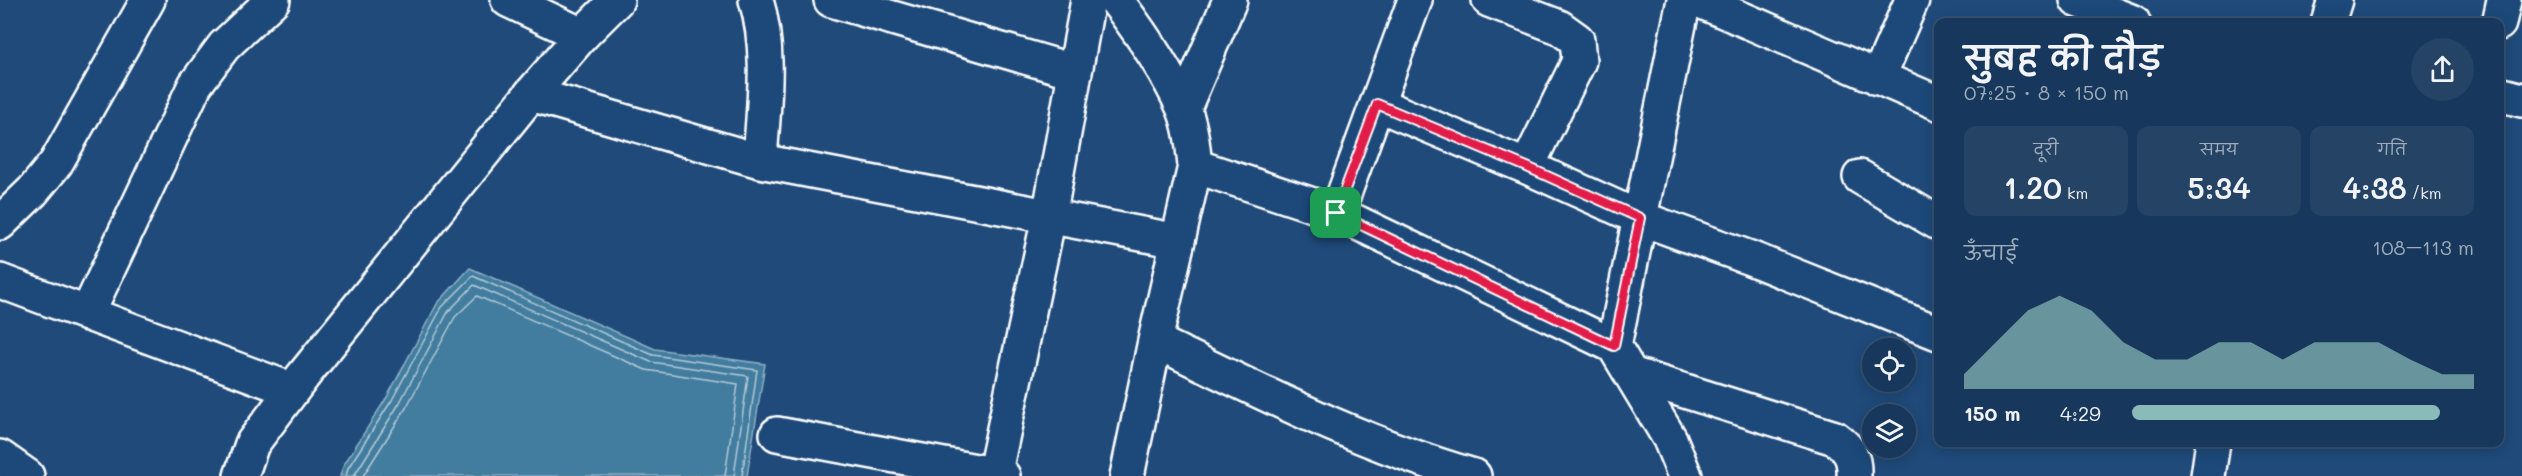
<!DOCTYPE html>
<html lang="hi">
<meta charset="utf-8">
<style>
body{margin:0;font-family:Mali,"Playpen Sans Deva",sans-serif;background:#244365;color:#f1f3f6;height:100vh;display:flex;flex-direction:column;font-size:22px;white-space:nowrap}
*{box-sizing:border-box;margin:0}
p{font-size:20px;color:#9eacbb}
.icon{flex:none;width:33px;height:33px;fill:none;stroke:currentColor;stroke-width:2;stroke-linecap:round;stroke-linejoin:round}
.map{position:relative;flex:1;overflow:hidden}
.details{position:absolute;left:1934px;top:18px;width:570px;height:429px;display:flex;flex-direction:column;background:#17385c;border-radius:12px;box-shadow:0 3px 15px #0003,0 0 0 2px #365272}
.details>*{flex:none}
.controls{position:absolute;left:1862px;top:338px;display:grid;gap:12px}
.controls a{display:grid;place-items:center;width:54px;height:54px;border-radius:50%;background:#17385c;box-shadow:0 3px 15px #0003,0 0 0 2px #365272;font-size:30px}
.pin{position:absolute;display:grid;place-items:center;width:51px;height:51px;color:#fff;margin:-26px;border-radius:12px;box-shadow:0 3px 9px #0006}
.round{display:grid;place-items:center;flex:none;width:63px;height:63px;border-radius:32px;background:#244365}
.headline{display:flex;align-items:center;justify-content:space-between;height:102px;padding:0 30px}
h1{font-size:33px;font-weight:600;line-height:45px}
.metrics{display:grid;grid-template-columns:repeat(3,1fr);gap:9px;height:102px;padding:6px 30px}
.metrics div{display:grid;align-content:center;border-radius:12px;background:#244365;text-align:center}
.metrics b{font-size:30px;font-weight:600}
.metrics small{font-size:16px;font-weight:400}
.metrics p{font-size:16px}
.chart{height:168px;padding:12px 30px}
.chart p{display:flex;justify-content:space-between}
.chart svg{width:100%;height:108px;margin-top:6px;fill:#8bbbb9;opacity:.7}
ul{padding:0 30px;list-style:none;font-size:20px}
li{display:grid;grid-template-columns:96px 72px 1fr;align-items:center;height:45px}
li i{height:15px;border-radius:8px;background:#8bbbb9}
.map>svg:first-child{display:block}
.water{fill:#437c9e;stroke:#8eb0c5;stroke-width:1.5}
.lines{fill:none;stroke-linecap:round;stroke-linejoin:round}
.shore{stroke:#b4cbd8;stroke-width:1.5}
.minor-casing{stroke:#fff;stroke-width:38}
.tertiary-casing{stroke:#fff;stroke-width:38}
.minor{stroke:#1f4a7a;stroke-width:33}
.tertiary{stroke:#1f4a7a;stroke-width:33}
.route-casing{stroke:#fff;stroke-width:12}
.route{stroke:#e11d48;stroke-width:8}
</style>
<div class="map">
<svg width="2522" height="476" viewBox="0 0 2522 476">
<rect width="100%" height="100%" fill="#1f4a7a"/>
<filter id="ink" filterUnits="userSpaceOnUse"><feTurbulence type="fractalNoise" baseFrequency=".0167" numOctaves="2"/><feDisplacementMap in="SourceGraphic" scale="12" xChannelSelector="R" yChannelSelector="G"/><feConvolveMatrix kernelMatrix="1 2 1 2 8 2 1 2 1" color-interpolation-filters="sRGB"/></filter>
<g filter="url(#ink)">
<!-- water -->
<path class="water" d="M470,268L655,349L765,364L747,476H340L343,466L387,397L437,304Z"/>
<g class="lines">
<!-- shore -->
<path class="shore" d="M346,476L348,468L392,400L442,307L473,276L653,355L757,370L742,476
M354,476L399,404L448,312L474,285L651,362L748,376L734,476
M363,476L406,408L455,317L477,296L646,370L738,384L725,476"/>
<!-- minor casing -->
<g class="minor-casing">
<path id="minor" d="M508,0L582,35
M756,0C772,52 763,108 760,161
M831,0L1073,71
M1116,0C1141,33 1166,69 1183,107C1191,125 1193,146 1195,166L1155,341L1127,476
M1489,0L1559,27L1577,40L1579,61L1527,167
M1698,0L1938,103
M2077,0L2133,22
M2328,22L2335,0
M2499,23L2504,0
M1878,78L1912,0
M531,94L760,161L1178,241
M2499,94L2522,100
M1377,104L1527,167L1640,218L1750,258L1938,333
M1184,108L1230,0
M1195,166L1337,213L1614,346L1670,439L1685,476
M1860,177L1938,223
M1337,213L1415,0
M0,223L33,191L56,163L148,0
M0,281L292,390
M87,314L195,85L224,46L273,0
M1155,341C1259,391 1362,444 1474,476
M1614,346L1684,0
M1634,375L1835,438C1850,449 1855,458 1854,476
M777,434L1003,476
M0,457L27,476
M994,476L1049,217L1088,0
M2208,476L2213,442"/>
</g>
<!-- tertiary casing -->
<g class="tertiary-casing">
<path id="tertiary" d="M241,476L252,444L303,376L531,94L582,35L617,0"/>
</g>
<!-- minor -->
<use href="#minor" class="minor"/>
<!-- tertiary -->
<use href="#tertiary" class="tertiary"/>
</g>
</g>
<g class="lines" filter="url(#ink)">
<!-- route casing -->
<g class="route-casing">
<path id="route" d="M1377,104L1527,167L1640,218L1614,346L1336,213Z"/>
</g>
<!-- route -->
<use href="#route" class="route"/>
</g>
</svg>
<div class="controls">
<a><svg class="icon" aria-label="locate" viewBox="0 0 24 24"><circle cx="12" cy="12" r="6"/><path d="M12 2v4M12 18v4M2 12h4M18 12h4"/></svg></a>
<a><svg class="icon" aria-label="layers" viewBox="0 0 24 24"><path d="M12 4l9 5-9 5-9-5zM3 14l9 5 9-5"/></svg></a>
</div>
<div class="pin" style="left:1336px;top:213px;background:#1e9e55"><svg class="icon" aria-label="arrive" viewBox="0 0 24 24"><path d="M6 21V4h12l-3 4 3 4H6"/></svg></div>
<section class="details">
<div class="headline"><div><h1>सुबह की दौड़</h1><p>07:25 · 8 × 150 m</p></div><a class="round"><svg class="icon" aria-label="share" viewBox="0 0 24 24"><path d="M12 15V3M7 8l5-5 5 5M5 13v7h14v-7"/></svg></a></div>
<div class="metrics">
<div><p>दूरी</p><b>1.20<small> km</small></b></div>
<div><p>समय</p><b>5:34</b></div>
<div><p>गति</p><b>4:38<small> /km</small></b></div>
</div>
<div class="chart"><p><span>ऊँचाई</span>108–113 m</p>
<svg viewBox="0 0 160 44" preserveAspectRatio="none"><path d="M0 44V38L10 25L20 12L30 6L40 12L50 25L60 32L70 32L80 25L90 25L100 32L110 25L120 25L130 25L140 32L150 38L160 38V44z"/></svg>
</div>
<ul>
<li><b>150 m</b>4:29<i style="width:90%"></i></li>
</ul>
</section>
</div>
